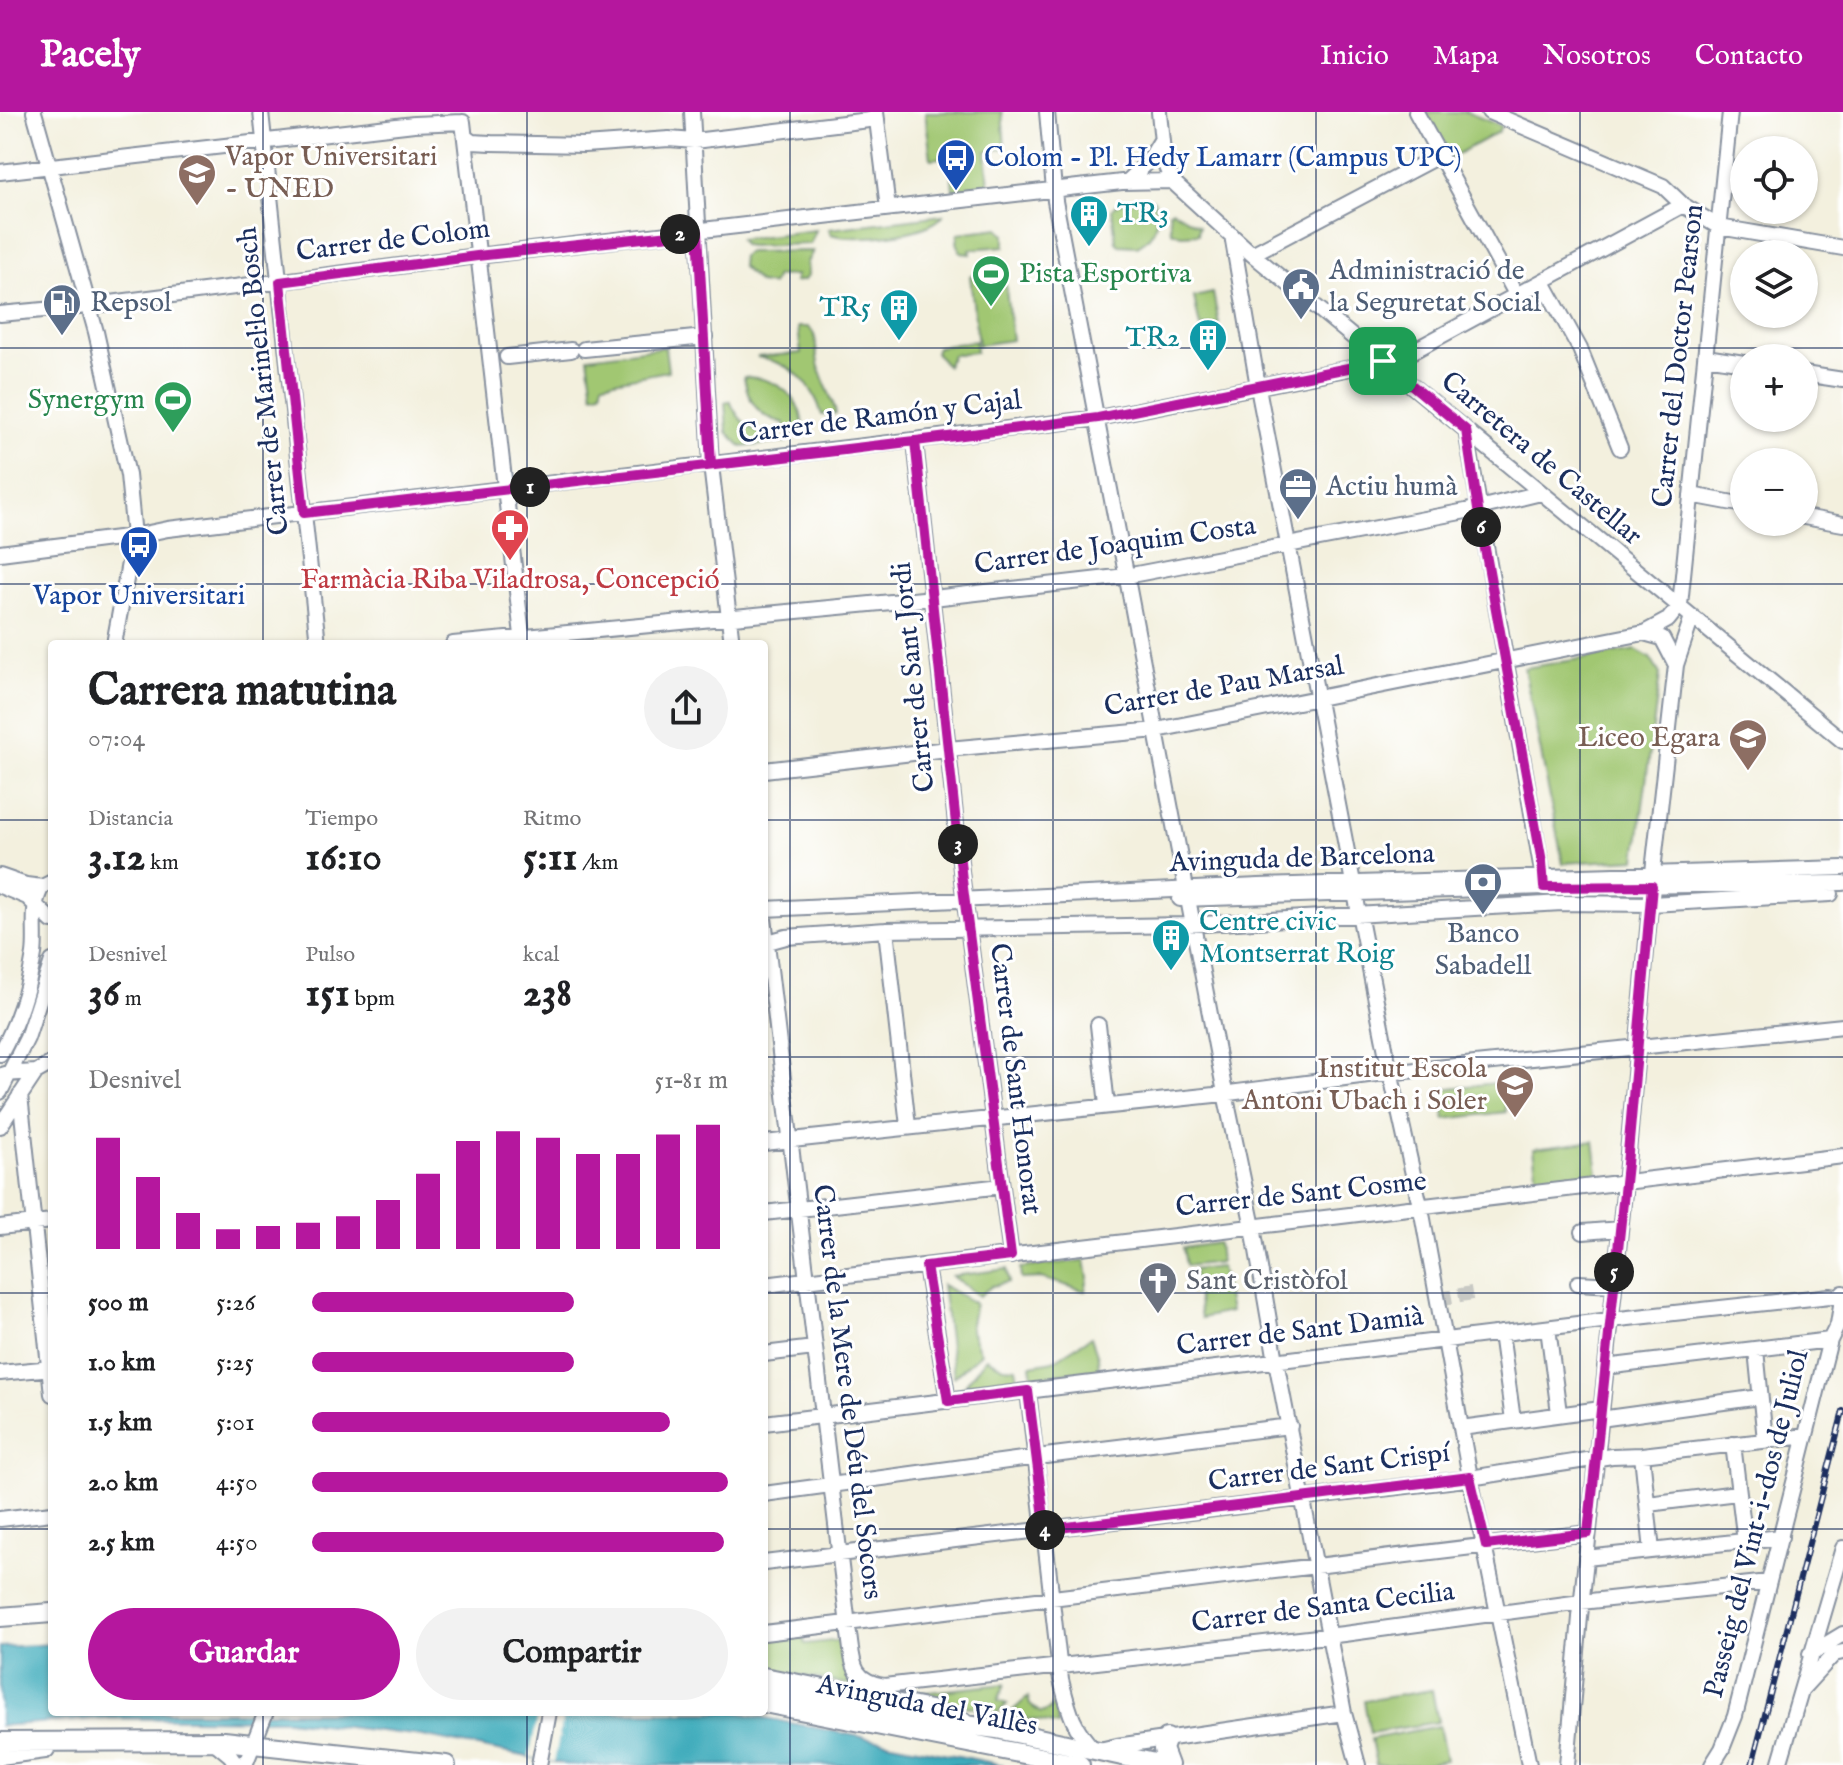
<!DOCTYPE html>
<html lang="es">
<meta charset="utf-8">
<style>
body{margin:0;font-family:"IM FELL English",serif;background:#f2f2f2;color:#202124;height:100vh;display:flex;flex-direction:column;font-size:30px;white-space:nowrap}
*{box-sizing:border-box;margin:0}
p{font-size:26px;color:#757577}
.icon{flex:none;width:44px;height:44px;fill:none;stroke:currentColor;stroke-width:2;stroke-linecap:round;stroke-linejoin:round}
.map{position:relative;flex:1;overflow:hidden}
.panel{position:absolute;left:48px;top:528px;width:720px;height:1076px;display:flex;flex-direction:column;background:#fff;border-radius:8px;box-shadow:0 2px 6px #0004}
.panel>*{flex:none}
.buttons{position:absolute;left:1730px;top:24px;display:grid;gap:16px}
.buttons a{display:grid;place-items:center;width:88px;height:88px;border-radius:50%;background:#fff;box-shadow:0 2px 6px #0004;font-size:40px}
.pin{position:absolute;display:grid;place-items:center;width:68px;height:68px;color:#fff;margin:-34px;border-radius:16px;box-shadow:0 4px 12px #0006}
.km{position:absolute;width:40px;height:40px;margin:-20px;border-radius:50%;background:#222;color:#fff;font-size:22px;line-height:40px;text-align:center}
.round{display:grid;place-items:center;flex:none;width:84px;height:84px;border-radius:42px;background:#f2f2f2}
.head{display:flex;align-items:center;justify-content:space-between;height:136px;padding:0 40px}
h1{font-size:44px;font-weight:700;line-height:60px}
.stats{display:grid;grid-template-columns:repeat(3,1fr);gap:12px;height:136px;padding:8px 40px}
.stats div{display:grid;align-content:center}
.stats b{font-size:40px;font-weight:700}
.stats small{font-size:22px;font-weight:400}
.stats p{font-size:22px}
.chart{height:224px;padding:16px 40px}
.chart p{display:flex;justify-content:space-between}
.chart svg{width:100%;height:144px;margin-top:8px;stroke:#b5179e;stroke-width:6}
.cta{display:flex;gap:16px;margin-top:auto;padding:16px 40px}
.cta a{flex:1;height:92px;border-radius:48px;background:#b5179e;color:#fff;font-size:32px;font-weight:700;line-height:92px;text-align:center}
.cta a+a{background:#f2f2f2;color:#202124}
ul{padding:0 40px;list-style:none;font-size:26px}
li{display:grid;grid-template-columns:128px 96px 1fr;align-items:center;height:60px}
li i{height:20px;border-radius:10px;background:#b5179e}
header{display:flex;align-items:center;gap:48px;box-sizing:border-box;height:112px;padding:0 40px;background:#b5179e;color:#fff}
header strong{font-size:38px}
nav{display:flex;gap:44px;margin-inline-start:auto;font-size:28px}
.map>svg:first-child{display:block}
.green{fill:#a1c772;stroke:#5e7b68;stroke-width:2}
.water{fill:#3dabbb;stroke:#2c6d8c;stroke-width:2}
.pier{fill:#f3f0de}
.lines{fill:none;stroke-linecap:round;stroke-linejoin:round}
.minor-tunnel{stroke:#c8c9c4;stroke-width:14;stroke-dasharray:14 7;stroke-linecap:butt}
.minor-casing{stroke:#87909e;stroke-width:18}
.major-casing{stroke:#87909e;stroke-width:22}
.minor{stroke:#fff;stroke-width:14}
.major{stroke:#fff;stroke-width:18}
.rail-casing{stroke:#1b2f5e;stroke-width:6}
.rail{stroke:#fff;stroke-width:3;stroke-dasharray:9;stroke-linecap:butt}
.route-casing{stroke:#fff;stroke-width:16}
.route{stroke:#b5179e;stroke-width:10}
.grid{fill:none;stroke:#1b2f5e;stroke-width:2;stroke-opacity:0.55}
.labels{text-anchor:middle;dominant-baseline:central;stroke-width:6;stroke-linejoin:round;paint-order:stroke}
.education-label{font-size:28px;fill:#785e54;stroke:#fff;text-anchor:end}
.transit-label{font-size:28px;fill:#164399;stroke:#fff;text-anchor:start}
.culture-label{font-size:28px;fill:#0d838f;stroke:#fff;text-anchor:start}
.street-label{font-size:28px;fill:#1b2f5e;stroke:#fff}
.service-label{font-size:28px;fill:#4e5e75;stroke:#fff;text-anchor:start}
.leisure-label{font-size:28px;fill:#27864d;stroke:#fff;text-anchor:start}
.health-label{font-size:28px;fill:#be3a42;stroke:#fff}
.worship-label{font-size:28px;fill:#5b616d;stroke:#fff;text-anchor:start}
</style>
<header>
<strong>Pacely</strong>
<nav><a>Inicio</a><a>Mapa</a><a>Nosotros</a><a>Contacto</a></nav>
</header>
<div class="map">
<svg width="1843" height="1653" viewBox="0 0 1843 1653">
<rect width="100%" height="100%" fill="#fff"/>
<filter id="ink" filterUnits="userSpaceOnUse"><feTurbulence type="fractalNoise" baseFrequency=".0125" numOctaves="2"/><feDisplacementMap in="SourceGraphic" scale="16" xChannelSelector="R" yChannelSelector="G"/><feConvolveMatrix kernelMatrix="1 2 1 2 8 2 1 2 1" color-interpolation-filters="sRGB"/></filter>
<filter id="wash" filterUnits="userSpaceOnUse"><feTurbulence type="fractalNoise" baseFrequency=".006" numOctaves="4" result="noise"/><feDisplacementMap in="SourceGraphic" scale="32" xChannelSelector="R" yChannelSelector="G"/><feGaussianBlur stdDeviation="1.8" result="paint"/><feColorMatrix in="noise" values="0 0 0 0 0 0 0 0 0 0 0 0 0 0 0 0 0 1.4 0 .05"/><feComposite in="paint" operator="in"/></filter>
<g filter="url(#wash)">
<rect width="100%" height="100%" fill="#f3f0de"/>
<!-- green -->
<path class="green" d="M925,0H1002L1005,36L986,39L989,73L953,78L950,45L931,47Z
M1420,0H1466L1501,14L1498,20L1447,48Z
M1149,86L1154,88C1160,108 1156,124 1137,134L1119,133L1116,130L1112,97L1117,92Z
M1172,98L1199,114L1198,122L1181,123L1171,119L1169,99Z
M943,103C932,123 851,130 831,122L829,117Z
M999,116L1005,123V134L970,137L971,142L961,141L957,130L959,121Z
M816,118L810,132L750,134L744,133L739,127Z
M813,139L807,150L808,163L804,168L794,170L796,163L776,164L772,173L759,171L741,154L742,144L748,140Z
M1004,160L1012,228L978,233L970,164Z
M1213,181L1219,212L1200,215L1194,185Z
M798,215H808C818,223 815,233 817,245C819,266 832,281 836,302L822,303C813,270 791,251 757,245L801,241Z
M975,229L976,240L952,243L947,254L935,240L937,235Z
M665,235L668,259L603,271L601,280L593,282L588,245Z
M744,265C778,265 805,287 803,322L790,323L784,317L785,311C759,306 748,290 744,265Z
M730,289C741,317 762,323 787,330L742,335L727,320L725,290Z
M1636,538L1650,546L1660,562L1636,747L1563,751L1524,556Z
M1503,970L1506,1000L1445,1007L1442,977Z
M1594,1029L1598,1062L1537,1070L1533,1037Z
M1218,1131L1220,1150L1186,1154L1183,1136Z
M1085,1148L1088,1166L1085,1179L1041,1166L1021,1167L1020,1156Z
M1221,1155L1230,1200L1201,1206L1193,1158Z
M1007,1157L1009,1170L992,1174L979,1184L952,1164Z
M942,1173L975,1191L970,1217L981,1241L954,1265Z
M1091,1225L1098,1245L1099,1257L1033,1265L1031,1253L1053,1249Z
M986,1246L1004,1255L1016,1256L1018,1267L965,1273Z
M803,1523L805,1532L841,1528L848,1559L868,1576L764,1557V1527Z
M1005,1572L998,1589L1007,1592L998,1601L919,1584L920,1581Z
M1432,1578L1438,1610L1370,1621L1364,1589Z
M1028,1585L1030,1593L1041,1601L1049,1598L1055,1588L1058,1613L1008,1603Z
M1439,1614L1446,1648L1418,1653H1376L1371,1627Z"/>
<!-- water -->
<path class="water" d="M52,1532V1600H735L1004,1653H569L422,1624L287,1608L103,1606L0,1614V1535Z"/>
<!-- pier -->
<path class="pier" d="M539,1600H564L554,1650L529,1645Z"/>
</g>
<g filter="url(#ink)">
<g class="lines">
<!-- minor-tunnel -->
<path class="minor-tunnel" d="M1438,1187L1472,1181"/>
<!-- minor casing -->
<g class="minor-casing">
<path id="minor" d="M34,0L96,220L128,363L134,424L114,532
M261,0L318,532
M692,0L711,353L732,532
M876,0L888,96
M1047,0L1055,89L1225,981L1253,1115L1276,1249L1344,1601L1358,1653
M1159,0L1164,50L1172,69L1252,142L1843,629
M1416,0L1517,184
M1489,0L1663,74L1683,93L1719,115L1843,136
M463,10L523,532
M465,25L472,30L491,31L584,33L669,27L694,29L877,7
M0,60L414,12L463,10
M1127,70L1148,50L1160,30
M1232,123L1260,286L1355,781L1388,950L1423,1107L1470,1365L1529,1653
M1252,142L1438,44
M1543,170L1580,237L1620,336
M0,202L87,194L477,144L945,90L1122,70L1172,69
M584,237L705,225
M507,245L571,238
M1706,245L1744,251
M1804,262L1843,268
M1466,318L1544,771
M915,329L962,768L1011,1144
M1691,383L1744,393
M1804,405L1843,412
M0,441L134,424L168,417L1098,306L1361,254L1402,245L1683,93
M1680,493L1730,0
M1644,521L1662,526L1676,553
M453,532L933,486L1126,464L1466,399L1541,381
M764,658L948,637L1157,618L1644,521L1668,508L1680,493
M0,764L26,773L42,775
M0,774L27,785L52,809
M1180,787L1544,775L1843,771
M764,797L1259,774L1843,756
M764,806L849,1522C853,1551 851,1568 884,1574L1344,1522L1581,1490L1769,1470
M886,818L908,1014
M764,831L786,825L886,818L1185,813L1562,791L1651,792L1831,782
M1098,913L1107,993
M0,942C17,912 29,875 34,842C37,820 30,794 42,775L52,770
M4,962L36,960L52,951
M0,980L27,926L52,849
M20,983L52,1282
M0,1014L36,960
M764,1031L1214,983L1368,963L1843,914
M764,1101L1002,1074
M0,1115L52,1109
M1583,1120L1620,1117
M926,1154L948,1289
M1578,1171L1613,1173
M764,1173L1843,1044
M1548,1216L1559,1301
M1501,1221L1513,1308
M1756,1238L1765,1328
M764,1242L814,1236
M1605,1255L1830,1228
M0,1261L52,1256
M1028,1279L1061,1568C1069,1599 1072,1615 1095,1639L1117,1634L1344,1601
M1600,1307L1760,1285
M764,1311L1610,1208L1830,1184L1843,1186
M1461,1316L1601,1297
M1733,1332L1745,1430
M1642,1343L1652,1439
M764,1382L1037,1345L1290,1314
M1648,1392L1737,1381
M0,1407L52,1401
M1586,1446L1781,1425
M764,1451L1457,1368L1612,1344L1642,1343L1806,1324
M764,1521L1588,1421
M1810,1542L1843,1522
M764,1563L931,1596L964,1608
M1802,1577L1834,1542L1843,1540
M213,1629L230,1643L237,1653
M245,1653L266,1600
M539,1653L549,1600
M1567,1653L1580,1505L1627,1052L1654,750L1676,553L1692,505
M1712,1653L1722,1637L1735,1604L1830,1228L1838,1212L1843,1181
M1779,1653L1843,1436"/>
</g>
<!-- major casing -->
<g class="major-casing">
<path id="major" d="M0,1505L52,1501
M764,1577L917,1607L997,1617L1164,1653
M764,1591L1080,1653
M1167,1626L1163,1637L1169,1653
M0,1630L224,1629L446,1653
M0,1643L45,1637"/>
</g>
<!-- minor -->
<use href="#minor" class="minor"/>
<!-- major -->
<use href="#major" class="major"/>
<!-- rail casing -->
<g class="rail-casing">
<path id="rail" d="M1752,1653L1843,1299"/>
</g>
<!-- rail -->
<use href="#rail" class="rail"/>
</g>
</g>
<g class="lines" filter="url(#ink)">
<!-- route casing -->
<g class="route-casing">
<path id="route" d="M1383,249L1098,306L844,338L304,401L280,170L477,144L698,120L711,353L915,329L962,768L1011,1144L926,1154L948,1289L1028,1279L1044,1405L1043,1418L1470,1365L1486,1433L1588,1421L1627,1052L1652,774L1544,775L1542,750L1479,404L1466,318L1383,249"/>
</g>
<!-- route -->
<use href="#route" class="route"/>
</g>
<!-- grid -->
<path class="grid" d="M263,0V532M527,0V532M790,0V1653M1053,0V1653M1316,0V1653M1580,0V1653M0,236H1843M0,472H1843M0,708H52M764,708H1843M0,945H52M764,945H1843M0,1181H52M764,1181H1843M0,1417H52M764,1417H1843M263,1600V1653M527,1600V1653"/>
<!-- icons -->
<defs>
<g id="bus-pin" transform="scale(2)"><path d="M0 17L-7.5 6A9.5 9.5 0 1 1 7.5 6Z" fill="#1a4fb4" stroke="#fff"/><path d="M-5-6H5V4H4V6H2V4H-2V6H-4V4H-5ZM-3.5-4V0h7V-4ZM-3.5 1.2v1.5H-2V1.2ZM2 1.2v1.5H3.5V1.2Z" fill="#fff"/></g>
<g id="university-pin" transform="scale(2)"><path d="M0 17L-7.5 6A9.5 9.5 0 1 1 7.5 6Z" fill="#8d6e63" stroke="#fff"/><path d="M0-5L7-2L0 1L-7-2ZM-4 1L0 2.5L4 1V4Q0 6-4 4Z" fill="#fff"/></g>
<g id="building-pin" transform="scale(2)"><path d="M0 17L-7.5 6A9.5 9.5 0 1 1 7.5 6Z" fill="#0f9aa8" stroke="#fff"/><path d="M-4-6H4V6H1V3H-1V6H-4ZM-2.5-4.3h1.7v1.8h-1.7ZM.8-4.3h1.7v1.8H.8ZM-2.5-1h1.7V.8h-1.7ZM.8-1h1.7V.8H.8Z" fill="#fff"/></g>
<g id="stadium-pin" transform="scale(2)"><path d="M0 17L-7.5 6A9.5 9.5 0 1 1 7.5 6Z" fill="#2e9e5b" stroke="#fff"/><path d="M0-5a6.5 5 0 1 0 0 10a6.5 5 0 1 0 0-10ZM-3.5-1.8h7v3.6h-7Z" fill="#fff"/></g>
<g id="civic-pin" transform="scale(2)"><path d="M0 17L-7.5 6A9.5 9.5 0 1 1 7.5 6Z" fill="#5c6f8a" stroke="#fff"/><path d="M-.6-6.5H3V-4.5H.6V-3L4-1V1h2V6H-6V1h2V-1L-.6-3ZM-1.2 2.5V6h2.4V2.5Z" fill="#fff"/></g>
<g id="fuel-pin" transform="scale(2)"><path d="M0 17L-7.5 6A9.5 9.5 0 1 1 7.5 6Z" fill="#5c6f8a" stroke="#fff"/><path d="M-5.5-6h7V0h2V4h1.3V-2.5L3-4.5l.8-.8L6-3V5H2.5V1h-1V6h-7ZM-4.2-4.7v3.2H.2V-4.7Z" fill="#fff"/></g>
<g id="office-pin" transform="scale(2)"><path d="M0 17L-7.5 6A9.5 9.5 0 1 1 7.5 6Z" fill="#5c6f8a" stroke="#fff"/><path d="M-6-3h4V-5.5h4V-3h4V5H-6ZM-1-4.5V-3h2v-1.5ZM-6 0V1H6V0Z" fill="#fff"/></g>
<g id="pharmacy-pin" transform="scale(2)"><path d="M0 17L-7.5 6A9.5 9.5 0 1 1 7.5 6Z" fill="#e0444e" stroke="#fff"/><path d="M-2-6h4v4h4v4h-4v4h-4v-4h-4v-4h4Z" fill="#fff"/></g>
<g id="school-pin" transform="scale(2)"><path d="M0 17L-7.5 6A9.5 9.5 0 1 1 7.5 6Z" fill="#8d6e63" stroke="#fff"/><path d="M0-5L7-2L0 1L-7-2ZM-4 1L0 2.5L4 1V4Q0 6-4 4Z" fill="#fff"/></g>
<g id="bank-pin" transform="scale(2)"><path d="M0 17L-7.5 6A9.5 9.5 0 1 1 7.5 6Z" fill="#5c6f8a" stroke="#fff"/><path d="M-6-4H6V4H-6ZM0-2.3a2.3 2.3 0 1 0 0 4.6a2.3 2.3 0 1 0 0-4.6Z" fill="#fff"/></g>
<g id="church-pin" transform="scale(2)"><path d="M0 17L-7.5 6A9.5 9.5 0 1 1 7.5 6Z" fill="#6b7280" stroke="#fff"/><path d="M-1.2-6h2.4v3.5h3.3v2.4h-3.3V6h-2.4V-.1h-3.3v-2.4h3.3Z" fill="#fff"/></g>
</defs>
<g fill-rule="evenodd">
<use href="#bus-pin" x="956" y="46"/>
<use href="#university-pin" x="197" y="61"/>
<use href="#building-pin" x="1089" y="102"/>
<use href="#stadium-pin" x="991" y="162"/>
<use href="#civic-pin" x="1301" y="175"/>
<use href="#fuel-pin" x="62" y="191"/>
<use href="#building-pin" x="899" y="196"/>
<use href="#building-pin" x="1208" y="226"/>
<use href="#stadium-pin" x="173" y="288"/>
<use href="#office-pin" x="1298" y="375"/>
<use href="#pharmacy-pin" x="510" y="416"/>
<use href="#bus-pin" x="139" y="433"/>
<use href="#school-pin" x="1748" y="626"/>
<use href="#bank-pin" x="1483" y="770"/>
<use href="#building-pin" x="1171" y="826"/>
<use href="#school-pin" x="1515" y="973"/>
<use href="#church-pin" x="1158" y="1169"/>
</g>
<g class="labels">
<!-- education labels -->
<g class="education-label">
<text x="225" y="45" text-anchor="start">Vapor Universitari<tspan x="225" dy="32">- UNED</tspan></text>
<text x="1720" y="626">Liceo Egara</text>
<text x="1487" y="957">Institut Escola<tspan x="1487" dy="32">Antoni Ubach i Soler</tspan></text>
</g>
<!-- transit labels -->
<g class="transit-label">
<text x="984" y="46">Colom - Pl. Hedy Lamarr (Campus UPC)</text>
<text x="139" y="484" text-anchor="middle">Vapor Universitari</text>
</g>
<!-- culture labels -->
<g class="culture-label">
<text x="1117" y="102">TR3</text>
<text x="871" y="196" text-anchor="end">TR5</text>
<text x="1180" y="226" text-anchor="end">TR2</text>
<text x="1199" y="810">Centre civic<tspan x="1199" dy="32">Montserrat Roig</tspan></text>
</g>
<!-- street labels -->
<g class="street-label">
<text transform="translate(393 129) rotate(-7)">Carrer de Colom</text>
<text transform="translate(1679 244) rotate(-84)">Carrer del Doctor Pearson</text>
<text transform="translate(264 269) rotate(-96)">Carrer de Marinel·lo Bosch</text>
<text transform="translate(880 306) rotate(-7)">Carrer de Ramón y Cajal</text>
<text transform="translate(1541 347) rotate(40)">Carretera de Castellar</text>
<text transform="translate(1115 434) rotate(-8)">Carrer de Joaquim Costa</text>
<text transform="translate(914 565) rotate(-96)">Carrer de Sant Jordi</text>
<text transform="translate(1224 575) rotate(-10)">Carrer de Pau Marsal</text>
<text transform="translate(1302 747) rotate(-2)">Avinguda de Barcelona</text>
<text transform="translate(1015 967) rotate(83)">Carrer de Sant Honorat</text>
<text transform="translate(1301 1083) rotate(-6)">Carrer de Sant Cosme</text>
<text transform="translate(1300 1220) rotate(-7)">Carrer de Sant Damià</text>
<text transform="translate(847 1280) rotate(83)">Carrer de la Mere de Déu del Socors</text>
<text transform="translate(1329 1356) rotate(-7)">Carrer de Sant Crispí</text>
<text transform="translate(1757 1412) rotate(-76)">Passeig del Vint-i-dos de Juliol</text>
<text transform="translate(1323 1496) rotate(-7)">Carrer de Santa Cecilia</text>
<text transform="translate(927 1594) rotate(11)">Avinguda del Vallès</text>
</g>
<!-- service labels -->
<g class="service-label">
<text x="1329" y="159">Administració de<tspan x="1329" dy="32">la Seguretat Social</tspan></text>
<text x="90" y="191">Repsol</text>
<text x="1326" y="375">Actiu humà</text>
<text x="1483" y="822" text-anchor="middle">Banco<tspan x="1483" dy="32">Sabadell</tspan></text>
</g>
<!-- leisure labels -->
<g class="leisure-label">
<text x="1019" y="162">Pista Esportiva</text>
<text x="145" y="288" text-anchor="end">Synergym</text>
</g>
<!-- health labels -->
<g class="health-label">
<text x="510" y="468">Farmàcia Riba Viladrosa, Concepció</text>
</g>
<!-- worship labels -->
<g class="worship-label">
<text x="1186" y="1169">Sant Cristòfol</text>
</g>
</g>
</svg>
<div class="buttons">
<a><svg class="icon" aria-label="locate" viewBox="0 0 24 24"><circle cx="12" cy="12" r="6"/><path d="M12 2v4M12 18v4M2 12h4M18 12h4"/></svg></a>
<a><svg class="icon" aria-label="layers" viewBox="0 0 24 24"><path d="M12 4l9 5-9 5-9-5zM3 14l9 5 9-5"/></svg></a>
<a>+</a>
<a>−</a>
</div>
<div class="pin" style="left:1383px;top:249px;background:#1e9e55"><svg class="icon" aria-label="arrive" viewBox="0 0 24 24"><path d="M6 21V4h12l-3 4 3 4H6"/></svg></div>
<b class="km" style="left:530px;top:375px">1</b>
<b class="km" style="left:680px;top:122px">2</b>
<b class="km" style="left:958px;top:732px">3</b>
<b class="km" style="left:1045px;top:1418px">4</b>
<b class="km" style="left:1614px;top:1160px">5</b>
<b class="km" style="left:1481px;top:415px">6</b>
<section class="panel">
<div class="head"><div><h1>Carrera matutina</h1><p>07:04</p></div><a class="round"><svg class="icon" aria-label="share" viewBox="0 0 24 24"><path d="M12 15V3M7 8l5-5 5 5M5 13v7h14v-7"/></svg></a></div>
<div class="stats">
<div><p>Distancia</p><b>3.12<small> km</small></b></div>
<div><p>Tiempo</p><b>16:10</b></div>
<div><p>Ritmo</p><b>5:11<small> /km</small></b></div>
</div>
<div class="stats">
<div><p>Desnivel</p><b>36<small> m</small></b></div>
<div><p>Pulso</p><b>151<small> bpm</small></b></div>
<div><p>kcal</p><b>238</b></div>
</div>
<div class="chart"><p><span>Desnivel</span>51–81 m</p>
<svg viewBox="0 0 160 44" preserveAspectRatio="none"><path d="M5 44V10M15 44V22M25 44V33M35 44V38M45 44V37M55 44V36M65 44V34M75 44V29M85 44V21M95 44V11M105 44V8M115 44V10M125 44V15M135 44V15M145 44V9M155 44V6"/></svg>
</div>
<ul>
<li><b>500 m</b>5:26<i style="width:63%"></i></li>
<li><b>1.0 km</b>5:25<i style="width:63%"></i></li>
<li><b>1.5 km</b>5:01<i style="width:86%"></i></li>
<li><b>2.0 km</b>4:50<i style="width:100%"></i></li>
<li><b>2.5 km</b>4:50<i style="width:99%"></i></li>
</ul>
<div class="cta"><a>Guardar</a><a>Compartir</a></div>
</section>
</div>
